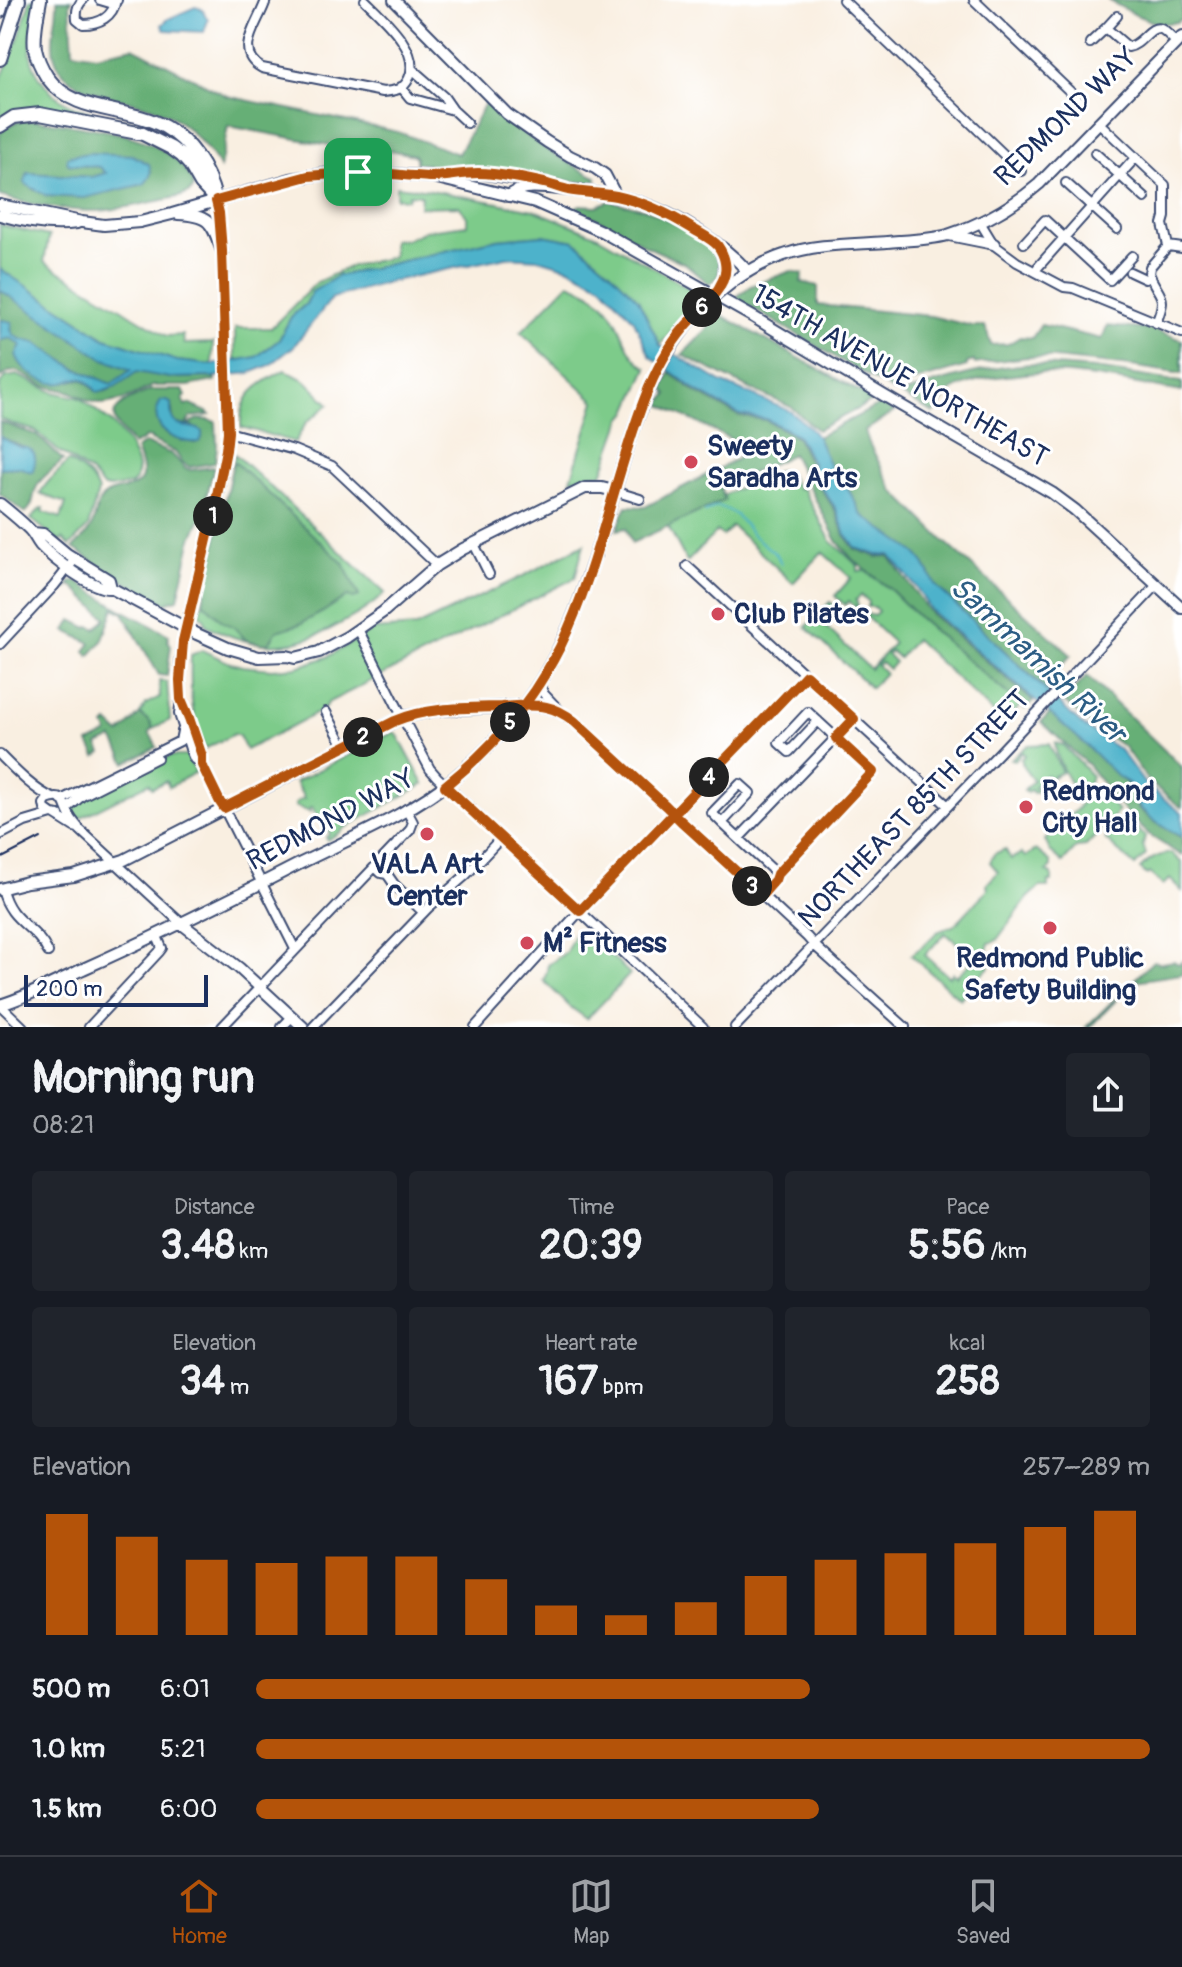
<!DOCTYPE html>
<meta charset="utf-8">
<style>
body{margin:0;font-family:Pangolin,sans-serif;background:#20242c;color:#f1f3f6;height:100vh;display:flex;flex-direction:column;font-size:30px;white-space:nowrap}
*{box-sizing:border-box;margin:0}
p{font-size:26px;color:#9ea1a6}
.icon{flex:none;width:44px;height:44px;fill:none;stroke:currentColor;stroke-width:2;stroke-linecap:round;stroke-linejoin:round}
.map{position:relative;height:1027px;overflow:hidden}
.sheet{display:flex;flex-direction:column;background:#171b24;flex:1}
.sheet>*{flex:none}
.scale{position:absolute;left:24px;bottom:20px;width:184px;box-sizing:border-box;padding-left:8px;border:4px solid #1b2f5e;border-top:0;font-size:22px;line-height:28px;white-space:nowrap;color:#1b2f5e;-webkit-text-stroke:6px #fff;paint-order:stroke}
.pin{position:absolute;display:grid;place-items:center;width:68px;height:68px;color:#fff;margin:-34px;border-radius:16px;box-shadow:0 4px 12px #0006}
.km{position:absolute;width:40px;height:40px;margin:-20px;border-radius:50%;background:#222;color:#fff;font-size:22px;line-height:40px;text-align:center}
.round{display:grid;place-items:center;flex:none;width:84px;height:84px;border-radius:8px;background:#20242c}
.summary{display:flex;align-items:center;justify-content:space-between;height:136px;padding:0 32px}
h1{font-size:44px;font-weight:700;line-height:60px}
.stats{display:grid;grid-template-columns:repeat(3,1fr);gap:12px;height:136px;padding:8px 32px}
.stats div{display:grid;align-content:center;border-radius:8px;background:#20242c;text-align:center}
.stats b{font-size:40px;font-weight:700}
.stats small{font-size:22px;font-weight:400}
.stats p{font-size:22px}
.chart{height:224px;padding:16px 32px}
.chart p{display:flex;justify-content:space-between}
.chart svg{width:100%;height:144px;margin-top:8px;stroke:#b45309;stroke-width:6}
ul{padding:0 32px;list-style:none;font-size:26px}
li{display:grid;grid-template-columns:128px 96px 1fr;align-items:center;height:60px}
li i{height:20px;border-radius:10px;background:#b45309}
.dock{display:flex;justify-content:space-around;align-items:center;height:112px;border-top:2px solid #363941;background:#171b24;font-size:22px;color:#9ea1a6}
.dock a{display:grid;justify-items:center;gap:4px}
.dock .on{color:#b45309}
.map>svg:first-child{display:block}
.green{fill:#7dcb8a;stroke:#4c7d74;stroke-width:2;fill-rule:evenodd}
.forest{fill:#66af76;stroke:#406f6a;stroke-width:2;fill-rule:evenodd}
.water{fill:#4db2cb;stroke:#347094;stroke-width:2}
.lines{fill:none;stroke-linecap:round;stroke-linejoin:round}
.stream{stroke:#4db2cb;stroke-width:2}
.minor-casing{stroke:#3c4c72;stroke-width:12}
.major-casing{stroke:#3c4c72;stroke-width:14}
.highway-casing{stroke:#3c4c72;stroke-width:16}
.minor{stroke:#fff;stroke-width:8}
.major{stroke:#fff;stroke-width:10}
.highway{stroke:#fff;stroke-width:12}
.tram{stroke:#1b2f5e;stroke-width:2}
.major-bridge-casing{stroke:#3c4c72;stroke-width:14;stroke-linecap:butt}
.major-bridge{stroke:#fff;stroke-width:10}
.route-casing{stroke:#fff;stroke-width:16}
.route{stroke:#b45309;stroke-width:10}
.poi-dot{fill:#d1495b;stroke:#fff;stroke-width:3}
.labels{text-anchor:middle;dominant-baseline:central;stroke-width:6;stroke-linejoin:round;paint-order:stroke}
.street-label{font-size:28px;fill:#1b2f5e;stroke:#fff}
.poi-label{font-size:28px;font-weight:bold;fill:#1b2f5e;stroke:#fff;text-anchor:start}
.water-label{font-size:30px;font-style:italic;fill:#2c5d84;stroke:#fff}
</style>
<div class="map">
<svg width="1182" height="1027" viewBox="0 0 1182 1027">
<rect width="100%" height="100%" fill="#fff"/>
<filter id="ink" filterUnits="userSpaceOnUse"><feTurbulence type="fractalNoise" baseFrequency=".0125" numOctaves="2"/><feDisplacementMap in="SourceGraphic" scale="16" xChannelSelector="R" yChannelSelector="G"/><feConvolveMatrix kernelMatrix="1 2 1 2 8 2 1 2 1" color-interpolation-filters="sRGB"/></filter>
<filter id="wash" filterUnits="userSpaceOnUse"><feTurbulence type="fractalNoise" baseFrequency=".006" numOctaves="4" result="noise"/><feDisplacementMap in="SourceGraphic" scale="32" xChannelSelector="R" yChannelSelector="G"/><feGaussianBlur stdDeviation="1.8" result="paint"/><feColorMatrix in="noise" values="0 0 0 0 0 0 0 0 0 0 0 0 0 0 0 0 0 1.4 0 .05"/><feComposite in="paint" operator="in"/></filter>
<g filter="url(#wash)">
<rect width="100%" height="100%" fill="#f9efe1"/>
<!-- green -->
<path class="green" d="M30,0H36C35,15 29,43 31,56C32,64 37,73 41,79C64,116 111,114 148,126C157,130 166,136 175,142L174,143L154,133L28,108L9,112L0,119V81L19,37Z
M396,186L431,190L534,210L596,235L701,295L660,345L638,299L611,272L575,241L543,235L497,239L338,276L312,292L306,304L291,317L279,340L256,357L235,361V328H271L317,282L351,266L393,257L392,240L407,239L427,230L467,225V217L459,206L420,207L421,195L409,194L408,199L396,198Z
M0,225L49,236L44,262L167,336L183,335L184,344L213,343L212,365L177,361L105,338L0,269Z
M569,283C585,289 602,299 612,314C627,335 623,352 647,368L628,412L622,419L602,474H588L571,480L595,401L521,332Z
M285,370L306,381L329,404L306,423L295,442L241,427C239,394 259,384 285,370Z
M17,375L53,392L80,398L112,423L128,443L136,460L138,467L136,480L132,484L110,488L103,487L91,473L57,450L36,431L15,425L0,419V384L6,377Z
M235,454L385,593C371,607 355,616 338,625C289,652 255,650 206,625L205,620L200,614Z
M68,461C81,468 94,477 98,492L88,527L70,546L63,539L60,542L31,519L41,508H44L43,512L61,518L66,503L40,494C46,480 59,473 68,461Z
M780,470L789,474L797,488L803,489L831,541L858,566V571L864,570L892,591L921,620L1021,705L1006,721L1003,719L1001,720L915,639L899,658L891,651L887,654L895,662L889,669L881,662L877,665L885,673L871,688L806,627L830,602L840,611L826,627L870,669L894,643L865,616L867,614L874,616L878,611L874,607H868V601L861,595L856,600L858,606L856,608L849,601L845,605L835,596L851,578L822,552L793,583L732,526L723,536L717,531L687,562L668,526L724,500L723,495Z
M584,544L575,578L329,702L321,711L246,750L239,736L234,734L205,749C190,719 190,687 191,655L202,650L228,662L242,666L272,669L297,667L327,657L373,630L416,627L525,575Z
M159,681L167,682L170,720L153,729L150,722L140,714L146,704L160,697Z
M394,732L397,734L424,784L345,828L339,833L327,840L326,837L330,834L323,819L319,820L312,807L309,809L310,812L295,806V803L304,798L295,782Z
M1055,743L1063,745L1092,776L1081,800C1070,785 1056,761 1055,743Z
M1049,744L1062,772L1049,779L1047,775L1043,777L1045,782L1034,786L1037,791L1033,793L1031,790L1026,792L1024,790L1033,780C1027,773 1023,768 1021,759L1025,755L1022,752L1015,760L1011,759L1028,745Z
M170,756H187L196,772L169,787L166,781L152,788L149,783L76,820L71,811L79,800Z
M1091,787L1102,788L1118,812L1086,846L1077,847L1063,862L1050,851L1045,840L1077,809Z
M1124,817L1145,836L1143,845L1146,855L1135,866L1105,839Z
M1005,849L1011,859L1022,853L1025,857L1036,850L1051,862V868L1047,872L1052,874V882H1048V887H1040L1028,898L996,941L989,943L985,958L990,966L980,976H976L963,990L965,993L960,999L911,955L923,946L937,932L955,925L988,889L987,884L998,872L990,862L994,854ZM945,933L961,946L969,965L956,976L953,973L949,977L925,955Z
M1171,853L1182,863V891L1170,879L1163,885L1149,873L1147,875L1140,869C1150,859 1157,855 1171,853Z
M575,933H587L630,974L587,1019L569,1006L543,980L546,975L548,965L566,952Z"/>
<!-- forest -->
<path class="forest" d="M57,0H72L70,3L73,51L96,55L133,47L227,96L398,132L458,154L485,103C519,132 555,157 596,177L597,180L594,183L577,182L472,168H453L416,163V158L414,155L384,149H370L366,154L348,150L340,147L228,126L220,168C206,147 192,128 169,115C137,96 71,100 56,61C48,40 58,21 57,0Z
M1108,0H1182V18L1177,22L1158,24L1136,15Z
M37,120C84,127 160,131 188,174C192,179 195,185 192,190C186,197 171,198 163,200C141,204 119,210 97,211C64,211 31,205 0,196V133C10,121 22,120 37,120ZM68,164L152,171L34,190L28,173L92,177L107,173L100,167Z
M609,201L646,209L676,224L713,246L718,253L720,268L718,277L709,284L686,264L648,247L613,227L575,208L580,205L597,206Z
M791,271L803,274L801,282L818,286V305L931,316L972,326H985L991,345L1008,344L1020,337L1032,338L1041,325L1102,339L1107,326L1155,330L1182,340V374L1131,366L1054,358L1028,357L975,364L974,361L967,363V366L909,383L893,391L735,298L751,286Z
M0,290L170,378L215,377V381L188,386H153L123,400L104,404L89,401L71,392L45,386L17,371L9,372L0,378V340L11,338L21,345L57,383C80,382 78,371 97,392C112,393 121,380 132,370L111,384L75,368L36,343L20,339L14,335L4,320L0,321Z
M721,315L875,400L817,430L791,407L744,386L682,355Z
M1030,364L1096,369L1182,382V392C1138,385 1093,374 1048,373C1034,372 1020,375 1005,376C988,378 968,381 952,391C943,397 942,406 933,413L902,395L910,391C950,378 988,367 1030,364Z
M670,373L697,393L739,416L765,420L796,436L810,464L814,478L835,510L845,536L855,549L877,557L889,556L930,613L1033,701L1025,709L921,620L892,591L852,559L837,541L792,454L720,488L725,500L632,543L626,528L617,530L623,514L627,506L645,507L737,459L741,444L659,404L668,394L663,388Z
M151,390H183L186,396L183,399L185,405L189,404L207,412L210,415L191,417L187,423L190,424C195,417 208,419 216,422L217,446L215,463L190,467L183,463L175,452L151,440V438L145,437L144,439L133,445C128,438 120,430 116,423C106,405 139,396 151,390ZM172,407C172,427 177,424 193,426L195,443C174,439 158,436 156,413Z
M881,404L894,412L865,431L869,443L893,490L943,540L1071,655L1050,678L1053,682L1046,690L936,586L922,560L862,515L846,485L833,473L817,437Z
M0,422L37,435L63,460C56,468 45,474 39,483C31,494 36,505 25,513L0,494V468L19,467L28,471L33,470L35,456C26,446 12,443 0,437Z
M145,443L172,454L185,468L191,470L214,467L202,515L191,541L178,599L165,603L123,581L73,548C81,540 89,534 93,523C96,516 96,506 101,499C114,483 152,497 140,461C139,457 137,453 136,449Z
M235,462L343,563L359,596L354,599L347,596L323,612L300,624L277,631L269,643L263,644L246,640L234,627L223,622L203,602L233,463Z
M76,581L122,610L169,635L168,641L171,645L167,676L159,675L123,613L114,608L102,642L89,656L85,651L91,643L66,631L72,620L88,628L90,626L96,629L106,618L71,585L67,589L66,588L71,582Z
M1087,676L1182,767V808L1149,782L1124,747L1086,721L1063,701Z
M1051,712L1127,784L1139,809L1153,821L1182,838V856L1152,837L1128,815L1088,765L1041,722Z
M140,714L150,722L153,729L149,732L157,747L126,763L113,738L98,745L102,753L96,757L89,743L107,734L108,732L105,726L108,723L120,734Z
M1153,961L1161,963L1174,961L1178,964L1182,961V974L1135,981L1090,1027H1086Z"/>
<!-- water -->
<path class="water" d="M195,7L202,9L208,20L204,32L165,30L162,25L168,19Z
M90,153L132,155L149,164C152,173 151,177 144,184L84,198L47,196L24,183L28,173L92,177L106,173L100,167L68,164L67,158L69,156Z
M543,235L575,241L611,272L638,299L660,345L721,382L790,411L809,427L817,437L833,473L846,485L862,515L916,553L922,560L936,586L1081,724L1120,750L1145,784L1182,813V837L1154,821L1140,808L1128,783L1117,776L1083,742L931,611L916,587L890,555H877L856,548L846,535L836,509L815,478L812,463L797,435L766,419L740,415L697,391L650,356L634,320L602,285L569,268L539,259L506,257L388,282L332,298L293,347L270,365L250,373L212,377L170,378L137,372C124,380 111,392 97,392C92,387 89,381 83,379C75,377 71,381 64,383C45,386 22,372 16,355L21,345L11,338L0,340V321L3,320L12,322L11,330L14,335L20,339L36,343L75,368L111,384L131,370L102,358L0,290V269L105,338L177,361L212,365L256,357L279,340L291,317L306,304L312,292L338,276L497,239Z
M161,401H167L171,403C171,408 171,413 172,417C175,429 193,425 202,431V438L199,442C176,445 145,427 161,401Z
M0,437C7,440 13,444 19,447C22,448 24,447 27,448C38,452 36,463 32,472L19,467L0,468Z"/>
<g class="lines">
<!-- stream -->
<path class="stream" d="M705,512L718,506L728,510L736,515L755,537L777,555L781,564"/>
</g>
</g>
<g filter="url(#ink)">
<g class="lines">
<!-- minor casing -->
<g class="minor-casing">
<path id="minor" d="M83,0C77,5 76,11 77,19L83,24C99,24 113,17 116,0
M100,0L110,3L117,0
M266,0C259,23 232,52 262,68L383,92C394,91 404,90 409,78C422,51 382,17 365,0
M843,0L1021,171
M974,0L1080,101
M1106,28L1117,16
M1090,43L1106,28L1128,47C1142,45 1150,24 1161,29C1166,31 1172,39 1176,42
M401,87L410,98L453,110L444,97L412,69
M453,110L467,123
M1098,122L1165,185V217L1163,224L1168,246L1150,267L1149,273C1158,298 1169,292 1156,323
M1095,153L1145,198
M1066,183L1117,229
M216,201L219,213L222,251L228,432C221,503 197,572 183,641L180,662L181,699L179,714L191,752L194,759L202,765L295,949
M980,222L994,245L1017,262L1064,287L1073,288L1182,333
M1024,243L1045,220L1110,280L1132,256
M1168,246L1182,248
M1038,267L1136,157
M1130,272L1145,279L1150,277
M228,432L294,450L332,466L437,565
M614,491L640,499
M474,544L489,574
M687,566L948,806
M358,629L406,724L430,769L437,777L703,1027
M0,644L54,586L75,559
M539,684L544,694L560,711
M181,700L202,756V765
M523,706C543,706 557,708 574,721L807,937L814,945L905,1027
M326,712L344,746
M0,755C14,769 35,791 53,798
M740,784L750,793L722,823L712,813Z
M61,800L180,741L182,731
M68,808L82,796L157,758
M55,815L74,827L78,828L182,924
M59,815L52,814L45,809L44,804L47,800C66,793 63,804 70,816C72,820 75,823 78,827
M722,823L777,874
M0,835L25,822L52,814
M739,838L854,719
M375,867L381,873L387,874L394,884L423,912
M2,889C10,923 35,925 48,952
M762,895L775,880L777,874L873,772L808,712L779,743L789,752L818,721
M0,1005L23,1027
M89,1027L159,952L162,948L157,936
M222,1027L410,830L413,822L406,809
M282,1027L292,1017
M313,1027L428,908L466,875L501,838
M475,1027L580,911L806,675
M735,1027L999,753L1157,585"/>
</g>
<!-- major casing -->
<g class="major-casing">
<path id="major" d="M394,0L507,114L547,142L570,156L595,168L605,175L616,196
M444,176L480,173L544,183
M508,196C513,193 520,189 525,188C539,186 566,190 580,191C601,194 621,196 641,203C675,214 725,244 748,272
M0,205L82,222L104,225L140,222L172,214L291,179L330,173L368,172L433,177L535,202L601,231L755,318L883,395L1052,493L1075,510L1182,608
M178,214C211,216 211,222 222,251
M0,215C25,222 51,227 77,223
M949,235L994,244
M719,248C725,258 726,267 724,278
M735,280C750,270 766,261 784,255C820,242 862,245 899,241C915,240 933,239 948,235C982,224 1012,207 1039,184L1182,37
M0,504C10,512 20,520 29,529C34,534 36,540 40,545C53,559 93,590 111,588
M33,533L43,534L67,554L109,580L111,588L197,634L228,648L259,657L287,656L295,658L319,652L347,637L383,612L437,565L463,549L585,488H602L614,491
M0,889L27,882L74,876L124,860L403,717L438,710L523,706
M182,924L239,968L303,1027
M0,1005C29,996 56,982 83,969C157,936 229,900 301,863C351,838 412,813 454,778C504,737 545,684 570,624C586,586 599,544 611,504C633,429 653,349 715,296"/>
</g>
<!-- highway casing -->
<g class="highway-casing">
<path id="highway" d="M40,0C37,16 33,34 35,49C37,59 42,69 47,77C75,116 127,105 165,127C193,143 208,170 216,201
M0,11L3,0
M0,59L19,0
M0,126L14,117L40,114L143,134L171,148L182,156L190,165L201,184L214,198"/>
</g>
<!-- minor -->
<use href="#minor" class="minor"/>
<!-- major -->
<use href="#major" class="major"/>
<!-- highway -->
<use href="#highway" class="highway"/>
<!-- tram -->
<path class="tram" d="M0,859L41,838"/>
<!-- major-bridge casing -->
<g class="major-bridge-casing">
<path id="major-bridge" d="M715,296L735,280"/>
</g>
<!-- major-bridge -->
<use href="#major-bridge" class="major-bridge"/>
</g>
</g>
<g class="lines" filter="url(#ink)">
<!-- route casing -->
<g class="route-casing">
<path id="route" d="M358,172L308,176L216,201L219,213L222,251L228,432L226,450L214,510L183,641L180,680L181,699L189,718L202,756V765L220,802L224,808L395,721C428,707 466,708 501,707C516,706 531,704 546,707C556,709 565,714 574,721L666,806L681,821L762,895L775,880L777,874L873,772L836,738L854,719L806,675C764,720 720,764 678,809L673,814L580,911L445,786C492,748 533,701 560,647C598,569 613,481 644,400C654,374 667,348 685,327C698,311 715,299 723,280C728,269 725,256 718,246C712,239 701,234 693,229C669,214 644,202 616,196C600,193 584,193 568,190C560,188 552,185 544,183C526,179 497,173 478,173C462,173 446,177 430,177C406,176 382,172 358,172"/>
</g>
<!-- route -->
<use href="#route" class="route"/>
</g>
<!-- markers -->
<g class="poi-dot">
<circle cx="691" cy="462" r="8"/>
<circle cx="718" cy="614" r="8"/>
<circle cx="1026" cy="807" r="8"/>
<circle cx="427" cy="834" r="8"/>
<circle cx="1050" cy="928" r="8"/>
<circle cx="527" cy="943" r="8"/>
</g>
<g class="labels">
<!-- street labels -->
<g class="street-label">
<text transform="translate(1066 117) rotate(-44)">REDMOND WAY</text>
<text transform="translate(900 376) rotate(30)">154TH AVENUE NORTHEAST</text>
<text transform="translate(914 809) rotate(-46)">NORTHEAST 85TH STREET</text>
<text transform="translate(331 820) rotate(-28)">REDMOND WAY</text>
</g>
<!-- poi labels -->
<g class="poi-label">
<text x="707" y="446">Sweety<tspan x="707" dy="32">Saradha Arts</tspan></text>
<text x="734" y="614">Club Pilates</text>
<text x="1042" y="791">Redmond<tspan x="1042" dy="32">City Hall</tspan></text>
<text x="427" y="864" text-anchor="middle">VALA Art<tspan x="427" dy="32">Center</tspan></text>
<text x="543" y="943">M² Fitness</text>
<text x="1050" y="958" text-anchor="middle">Redmond Public<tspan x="1050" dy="32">Safety Building</tspan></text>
</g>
<!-- water labels -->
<g class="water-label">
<text transform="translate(1038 660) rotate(43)">Sammamish River</text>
</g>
</g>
</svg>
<div class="scale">200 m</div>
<div class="pin" style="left:358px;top:172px;background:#1e9e55"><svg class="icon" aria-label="arrive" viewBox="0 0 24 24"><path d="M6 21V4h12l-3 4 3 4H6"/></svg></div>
<b class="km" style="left:213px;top:516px">1</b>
<b class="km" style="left:363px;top:737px">2</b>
<b class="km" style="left:752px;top:886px">3</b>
<b class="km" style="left:709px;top:777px">4</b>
<b class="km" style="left:510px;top:722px">5</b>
<b class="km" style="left:702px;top:307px">6</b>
</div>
<section class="sheet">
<div class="summary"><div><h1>Morning run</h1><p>08:21</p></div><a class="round"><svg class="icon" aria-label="share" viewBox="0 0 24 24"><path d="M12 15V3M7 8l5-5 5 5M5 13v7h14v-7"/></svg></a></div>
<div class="stats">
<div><p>Distance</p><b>3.48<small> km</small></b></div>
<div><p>Time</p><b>20:39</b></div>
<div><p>Pace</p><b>5:56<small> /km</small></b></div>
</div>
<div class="stats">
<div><p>Elevation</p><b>34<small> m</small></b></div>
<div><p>Heart rate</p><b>167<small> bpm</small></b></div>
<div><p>kcal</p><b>258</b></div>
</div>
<div class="chart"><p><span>Elevation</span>257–289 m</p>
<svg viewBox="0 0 160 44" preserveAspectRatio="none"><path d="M5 44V7M15 44V14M25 44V21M35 44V22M45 44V20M55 44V20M65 44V27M75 44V35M85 44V38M95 44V34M105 44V26M115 44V21M125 44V19M135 44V16M145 44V11M155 44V6"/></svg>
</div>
<ul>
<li><b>500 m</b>6:01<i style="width:62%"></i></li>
<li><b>1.0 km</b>5:21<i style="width:100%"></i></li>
<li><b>1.5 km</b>6:00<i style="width:63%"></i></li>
</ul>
</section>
<nav class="dock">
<a class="on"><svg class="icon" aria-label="home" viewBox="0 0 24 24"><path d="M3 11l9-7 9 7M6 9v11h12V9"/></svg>Home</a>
<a><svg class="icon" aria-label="map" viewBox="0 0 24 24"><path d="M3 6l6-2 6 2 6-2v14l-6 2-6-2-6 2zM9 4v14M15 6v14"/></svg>Map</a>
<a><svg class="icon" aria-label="saved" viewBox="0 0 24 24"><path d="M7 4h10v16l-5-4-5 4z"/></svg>Saved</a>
</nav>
